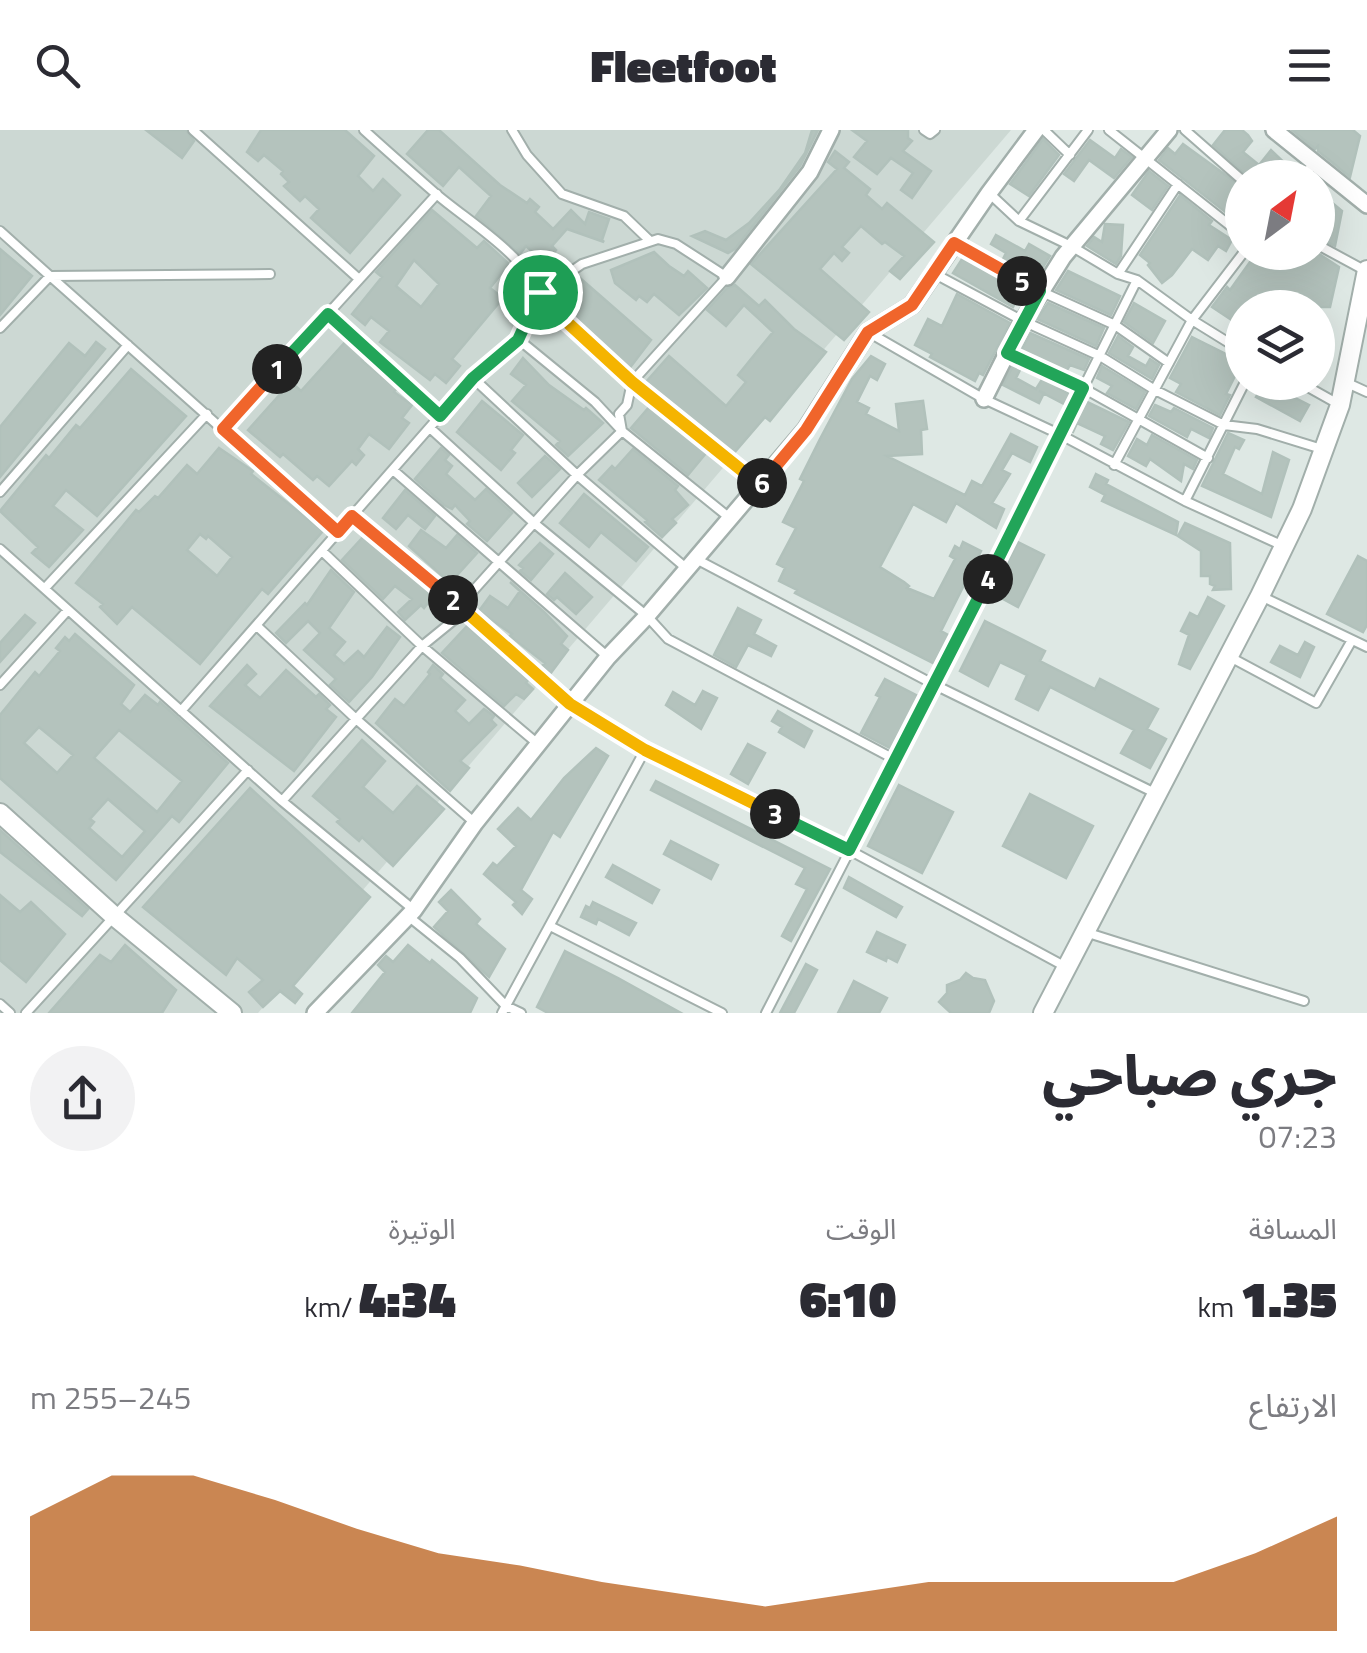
<!DOCTYPE html>
<html lang="ar">
<meta charset="utf-8">
<style>
body{margin:0;font-family:"Titillium Web","Noto Sans Arabic",sans-serif;background:#f2f2f3;color:#2b2b33;direction:rtl;height:100vh;display:flex;flex-direction:column;font-size:38px;white-space:nowrap}
*{box-sizing:border-box;margin:0}
p{font-size:32px;color:#7c7c81}
.icon{flex:none;width:55px;height:55px;fill:none;stroke:currentColor;stroke-width:2;stroke-linecap:round;stroke-linejoin:round}
.map{position:relative;height:883px;overflow:hidden;direction:ltr}
.panel{display:flex;flex-direction:column;background:#fff;flex:1}
.panel>*{flex:none}
.needle{width:65px;rotate:32deg}
.controls{position:absolute;left:1225px;top:30px;display:grid;gap:20px}
.controls a{display:grid;place-items:center;width:110px;height:110px;border-radius:50%;background:#fff;box-shadow:0 10px 40px #0002;font-size:50px}
.pin{position:absolute;display:grid;place-items:center;width:85px;height:85px;color:#fff;margin:-42px;border:5px solid #fff;border-radius:50%;box-shadow:0 2px 10px #0007}
.km{position:absolute;width:50px;height:50px;margin:-25px;border-radius:50%;background:#222;color:#fff;font-size:28px;line-height:50px;text-align:center}
.round{display:grid;place-items:center;flex:none;width:105px;height:105px;border-radius:52px;background:#f2f2f3}
.head{display:flex;align-items:center;justify-content:space-between;height:170px;padding:0 30px}
h1{font-size:55px;font-weight:800;line-height:75px}
.figures{display:grid;grid-template-columns:repeat(3,1fr);gap:15px;height:170px;padding:10px 30px}
.figures div{display:grid;align-content:center}
.figures b{font-size:50px;font-weight:800}
.figures small{font-size:28px;font-weight:400}
.figures p{font-size:28px}
.chart{height:280px;padding:20px 30px}
.chart p{display:flex;justify-content:space-between}
.chart svg{width:100%;height:180px;margin-top:10px;fill:#b45309;opacity:.7}
header{display:flex;justify-content:space-between;align-items:center;height:130px;padding:0 30px;background:#fff;font-size:45px;font-weight:800}
.map>svg:first-child{display:block}
.built{fill:#ccd8d3}
.building{fill:#b4c3bd;stroke:#b1c1bb;stroke-width:2.5;fill-rule:evenodd}
.lines{fill:none;stroke-linecap:round;stroke-linejoin:round}
.service-casing{stroke:#a2afab;stroke-width:12}
.minor-casing{stroke:#a2afab;stroke-width:20}
.tertiary-casing{stroke:#a2afab;stroke-width:22}
.service{stroke:#fff;stroke-width:8}
.minor{stroke:#fff;stroke-width:15}
.tertiary{stroke:#fff;stroke-width:18}
.split-1-casing{stroke:#fff;stroke-width:20}
.split-2-casing{stroke:#fff;stroke-width:20}
.split-3-casing{stroke:#fff;stroke-width:20}
.split-4-casing{stroke:#fff;stroke-width:20}
.split-5-casing{stroke:#fff;stroke-width:20}
.split-6-casing{stroke:#fff;stroke-width:20}
.split-7-casing{stroke:#fff;stroke-width:20}
.split-1{stroke:#22a559;stroke-width:12}
.split-2{stroke:#f0652b;stroke-width:12}
.split-3{stroke:#f5b400;stroke-width:12}
.split-4{stroke:#22a559;stroke-width:12}
.split-5{stroke:#22a559;stroke-width:12}
.split-6{stroke:#f0652b;stroke-width:12}
.split-7{stroke:#f5b400;stroke-width:12}
</style>
<header><svg class="icon" aria-label="menu" viewBox="0 0 24 24"><path d="M4 6h16M4 12h16M4 18h16"/></svg>Fleetfoot<svg class="icon" aria-label="search" viewBox="0 0 24 24"><circle cx="10" cy="10" r="6"/><path d="M15 15l6 6"/></svg></header>
<div class="map">
<svg width="1367" height="883" viewBox="0 0 1367 883">
<rect width="100%" height="100%" fill="#dee8e4"/>
<!-- built -->
<path class="built" d="M0,0H1011L258,883H0Z"/>
<!-- building -->
<path class="building" d="M146,0H186L194,11L182,28Z
M261,0H345L374,26L358,46L373,61L383,49L400,65L350,123L311,88L319,79L305,66L300,71L284,56L289,52L281,44L283,41L264,25L258,31L247,22Z
M428,0H439L500,55L527,73L530,69L539,77L535,82L553,99L571,80L585,94L589,82L609,89L602,110L604,112L567,99L552,116L556,120L549,128L545,124L540,129L526,116L520,124L476,86L491,66L459,37L443,56L407,24Z
M812,0H818L800,36L735,119L728,123L692,106L705,101L726,110L749,93L780,59L805,23Z
M852,0H908V8L912,11L903,21L931,41L912,68L901,60L913,43L891,28L877,44L854,27L867,11Z
M1225,0H1242L1248,5L1252,11L1243,22L1259,35L1271,20L1296,44L1295,48H1249L1213,15Z
M1292,0H1353L1360,6L1350,47L1318,21V16L1315,19Z
M1043,9L1059,25L1029,66L1010,54Z
M1090,10L1115,28L1121,19L1132,27L1114,48L1089,30L1074,51L1064,44Z
M1183,14L1242,57V95L1159,30L1168,18L1175,24Z
M835,21L849,32L844,38L870,59L866,65L882,79L887,73L934,112L900,149L890,141L904,126L885,112L882,114L861,96L842,117L849,123L842,131L834,123L820,139L869,182L844,210L751,134L837,39L828,32Z
M1149,41L1168,56L1152,80L1132,65Z
M1318,61L1342,81L1335,116L1318,108Z
M1180,65L1212,91L1209,95L1232,110L1226,121L1218,116L1208,130L1192,119L1172,145L1162,153L1148,135L1150,133L1140,125Z
M432,80L477,118L484,111L509,134L490,158L503,168L452,229L460,236L446,253L435,244L430,250L380,212L389,201L371,187L365,195L352,184L382,147L376,142ZM414,130L439,154L421,177L396,156Z
M1105,94L1123,95L1121,126L1116,134L1087,116L1094,107L1102,112Z
M996,105L1025,121L1029,114L1050,126L1035,150L1002,131L1006,123L991,114Z
M0,119L32,146L0,185Z
M654,122L669,136L684,146L688,141L707,158L679,185L654,164L647,172L639,166L636,170L615,153L611,140Z
M1287,122H1316L1339,137L1330,177H1318L1298,165L1290,178H1242V197L1212,177L1227,157L1230,160L1255,125L1275,138Z
M962,129L972,134L973,132L1027,163L1022,172L1017,169L1013,177L953,143Z
M1068,141L1120,166L1111,185L1056,160Z
M580,148L651,210L629,239L558,173Z
M735,155L759,176L765,170L794,199L826,222L770,291L765,287L733,324L645,253L669,226L726,276L746,252L738,245L773,202L744,175L726,196L707,180L727,158Z
M957,164L1010,193L983,245L979,243L975,251L930,227L932,224L915,215L928,189L942,196Z
M1048,173L1104,198L1096,216L1037,189Z
M1134,173L1165,191L1153,213L1124,192Z
M1030,203L1089,229L1084,240L1070,235L1066,242L1021,221Z
M1118,206L1133,217L1128,226L1146,236L1150,229L1159,235L1152,249L1109,223Z
M1192,207L1242,232L1226,264L1230,265L1220,285L1176,262L1181,254L1170,248Z
M346,211L365,228L362,231L397,258L394,262L412,275L402,288L409,293L389,319L369,304L358,319L364,325L356,335L352,331L329,356L317,346L313,350L283,324L280,327L248,300L291,252L301,261Z
M96,212L105,219L0,347V297L69,213L85,226Z
M871,226L885,234L877,250L870,246L857,272L869,278L866,284L899,301L896,274L923,271L927,299L921,300L922,324L887,326L965,365L972,351L982,356L1011,304L1037,317L1030,332L1012,323L1002,340L1010,344L992,373L1004,379L996,398L956,373L946,392L913,374L880,437L904,452L909,456L907,458L934,469L955,429L950,426L955,416L960,419L963,412L981,421L941,501L950,506L935,534L795,463L797,460L779,451L785,438L777,434L796,398L783,392L804,351L800,349L820,309L852,249Z
M523,228L549,255L584,280L586,278L603,293L568,326L556,315L560,311L512,271L526,255L511,244Z
M1014,234L1021,238L1016,248L1036,259L1043,248L1060,255L1058,258L1071,265L1066,275L1039,261L1044,263L1039,273L1003,255Z
M1102,236L1145,262L1136,279L1107,263L1112,256L1097,248Z
M131,239L186,286L97,386L66,360L53,376L83,400L49,437L32,423L38,417L0,381L46,325L49,328L76,295L80,298Z
M1264,252L1309,275L1300,291L1256,267Z
M482,271L523,305L511,320L515,323L501,340L457,302Z
M1085,271L1129,292L1113,320L1101,314L1105,306L1077,293L1073,302L1070,301Z
M1155,275L1171,282L1174,278L1213,298L1209,308L1191,299L1187,307L1149,286Z
M650,276L707,322L688,345L631,298Z
M1228,303L1244,310L1239,319L1235,317L1223,344L1262,364L1273,322L1289,330L1271,387L1202,356Z
M1152,305L1197,330L1193,339L1184,334L1181,351L1150,329L1146,336L1128,326L1137,309L1147,315Z
M219,318L253,341L251,344L323,401L268,464L262,459L200,534L132,477L117,494L100,477L103,474L76,453L136,380L139,382L155,366L158,368L187,335L197,344ZM200,404L206,409L208,406L232,427L217,446L187,420Z
M441,318L449,325L445,330L452,336L446,344L475,370L486,359L512,383L487,411L467,394L470,391L455,375L452,379L444,375L415,349Z
M633,319L678,356L675,360L688,375L672,389L676,393L662,407L645,392L647,390L599,350L612,336L615,339Z
M545,326L560,339L532,367L518,353Z
M1096,344L1108,350L1106,354L1178,392L1176,405L1102,371L1105,365L1090,357Z
M405,360L435,386L425,399L408,385L396,399L383,388Z
M584,364L648,417L636,431L601,402L589,417L560,393Z
M1185,393L1230,413L1231,459L1213,460L1215,456L1210,454V446H1201V421L1178,406Z
M421,400L446,418L457,405L477,423L450,453L409,416Z
M364,406L434,465L424,478L421,475L405,490L398,482L412,469L395,456L383,469L342,430Z
M1018,412L1044,425L1018,477L992,463Z
M540,413L553,424L531,450L520,441L523,438L519,435Z
M1358,426L1367,431V495L1363,502L1327,484Z
M331,440L354,462L329,498L345,512L334,525L344,534L358,521L364,527L387,497L400,507L372,547L349,572L330,555L336,549L304,520L320,503L308,491L286,513L276,503L305,473L307,475Z
M565,443L592,467L576,484L557,467L554,470L547,464Z
M510,452L544,482L567,506L561,514L568,520L550,544L542,536L545,533L510,506L512,504L479,481L490,466L508,478L520,461Z
M1208,467L1224,476L1190,539L1179,534L1189,505L1181,501L1190,483L1198,487Z
M738,478L761,490L754,504L776,516L771,526L748,515L736,537L714,525Z
M25,485L35,493L0,532V513Z
M985,491L1045,521L1040,531L1095,559L1100,549L1158,579L1147,599L1166,609L1150,638L1121,623L1134,600L1050,557L1038,580L1016,569L1027,545L1000,532L988,556L960,541Z
M467,496L528,550L526,553L533,559L524,569L516,564L504,576L442,523Z
M75,504L134,555L121,574L130,582L145,565L158,575L160,572L228,633L179,692L172,686L116,750L0,648V585L35,542L39,546L60,521L56,518L65,507L69,511ZM39,597L73,625L57,643L24,613ZM119,600L182,651L157,682L94,628ZM108,669L145,701L122,727L89,698L94,692L90,689Z
M1305,512L1314,517L1300,547L1271,532L1280,516L1298,525Z
M247,535L256,544L245,555L260,568L286,540L316,567L319,564L330,575L326,579L336,587L294,641L210,576Z
M433,535L443,544L440,548L465,570L455,581L469,594L484,579L494,586L491,590L496,595L460,631L469,638L450,661L376,593L395,569L404,576L430,544L428,542Z
M885,549L918,566L892,619L861,603L880,567L876,565Z
M703,561L717,568L701,599L666,575L673,562L695,575Z
M778,581L812,601L804,617L779,602L782,597L772,591Z
M362,610L385,631L363,657L393,683L417,656L444,679L393,736L362,707L359,711L337,692L340,689L313,666Z
M748,614L765,623L748,654L731,644Z
M596,618L608,626L560,707L553,702L521,760L532,769L522,784L513,775L516,772L484,744L493,733L497,736L516,716L498,699L518,678L531,690L564,648Z
M656,651L830,739L791,811L782,806L807,759L796,754L805,738L651,660Z
M899,655L953,682L922,743L868,716Z
M250,658L370,767L293,856L302,864L295,873L280,861L263,877L249,862L263,850L237,828L226,845L143,777Z
M1030,664L1093,696L1066,748L1003,716Z
M0,700L88,779L82,786L0,722Z
M671,711L718,735L711,749L664,724Z
M613,735L659,760L652,773L606,747Z
M849,747L902,777L896,787L844,758Z
M451,760L480,789L476,794L505,819L489,847L434,797L448,781L439,772Z
M0,765L20,782L31,772L65,804L26,852L0,830Z
M593,772L636,793L629,805L598,789L596,794L581,787L586,776L590,778Z
M877,802L905,815L897,832L887,827L886,831L867,822Z
M125,815L176,860L162,883H49L100,825L111,832Z
M408,815L430,833L432,830L477,868L470,883H352L385,842L378,835L386,826L393,832Z
M565,821L618,848L681,883H548L537,877Z
M806,834L817,840L794,883H780Z
M966,843L973,848L985,850L994,871L989,883H951L939,872L947,863V855L960,850Z
M854,851L887,868L879,883H838Z"/>
<g class="lines">
<!-- service casing -->
<g class="service-casing">
<path id="service" d="M193,0L359,149
M364,0C387,21 411,42 435,63C471,94 529,126 544,174L556,181L632,252L760,355
M512,0L527,25L562,64L624,86L649,110
M924,0L930,4L935,0
M1044,0L1070,25
M1109,0L1242,105
M1185,0L1242,50
M1302,48L1314,33
M989,63L1019,91L1071,116L1118,144L1137,150L1192,190L1242,221
M1019,91L1088,0
M0,101L50,146L270,144
M954,113L1040,161L1115,195L1169,233
M1318,115L1366,141
M935,144L1023,191L1100,226L1155,260L1224,295L1257,299L1325,320
M1118,144L1178,54
M327,184L440,286
M0,198L50,146L338,402
M868,202L984,269L1061,305L1185,371L1281,415
M518,209L595,272L622,301L731,389
M1007,223L1083,258L1208,328
M473,248L577,345L686,438
M1299,252L1340,275
M1345,252L1367,262
M430,298L534,393L647,486L668,509L896,630
M223,299L437,64
M1114,335L1192,190L1244,122
M393,340L608,527
M0,362L128,215
M1185,371L1245,252
M352,386L465,481L570,575L645,620L849,720L1066,837
M0,419L282,671L414,780
M322,421L422,516L538,614
M696,429L935,555L1157,664
M45,458L207,284
M1263,467L1367,517
M257,496L356,589L475,693
M1230,527L1316,573L1352,510
M0,555L67,481
M181,581L473,248L518,209L540,163L582,134L658,109L676,114L727,147L632,252L627,275L619,284L622,301L577,345L464,471L465,481L422,516L282,671
M408,786L460,828L506,876L521,883
M550,796L722,883
M1085,802L1304,871
M0,874L10,883
M26,883L248,640
M502,883L645,620
M766,883L935,555L1137,150"/>
</g>
<!-- minor casing -->
<g class="minor-casing">
<path id="minor" d="M1274,0L1367,75
M727,147L810,42L831,0
M984,269L1023,191L1063,127L1169,0
M315,883L414,780L475,693L608,527L647,486L806,299L868,202L912,175L989,63L1036,0"/>
</g>
<!-- tertiary casing -->
<g class="tertiary-casing">
<path id="tertiary" d="M0,683L114,786L232,883
M1043,883L1260,466L1302,379L1340,275L1367,140"/>
</g>
<!-- service -->
<use href="#service" class="service"/>
<!-- minor -->
<use href="#minor" class="minor"/>
<!-- tertiary -->
<use href="#tertiary" class="tertiary"/>
</g>
<g class="lines">
<!-- split-1 casing -->
<g class="split-1-casing">
<path id="split-1" d="M277,239L328,184L440,286L473,248L518,210L540,162"/>
</g>
<!-- split-2 casing -->
<g class="split-2-casing">
<path id="split-2" d="M277,239L223,299L338,402L352,386L453,470"/>
</g>
<!-- split-3 casing -->
<g class="split-3-casing">
<path id="split-3" d="M453,470L570,574L645,620L775,684"/>
</g>
<!-- split-4 casing -->
<g class="split-4-casing">
<path id="split-4" d="M775,684L849,720L988,449"/>
</g>
<!-- split-5 casing -->
<g class="split-5-casing">
<path id="split-5" d="M988,449L1083,258L1007,223L1040,161L1022,151"/>
</g>
<!-- split-6 casing -->
<g class="split-6-casing">
<path id="split-6" d="M762,353L806,300L868,202L912,175L954,113L1022,151"/>
</g>
<!-- split-7 casing -->
<g class="split-7-casing">
<path id="split-7" d="M540,162L544,174L556,182L632,252L760,355L762,353"/>
</g>
<!-- split-1 -->
<use href="#split-1" class="split-1"/>
<!-- split-2 -->
<use href="#split-2" class="split-2"/>
<!-- split-3 -->
<use href="#split-3" class="split-3"/>
<!-- split-4 -->
<use href="#split-4" class="split-4"/>
<!-- split-5 -->
<use href="#split-5" class="split-5"/>
<!-- split-6 -->
<use href="#split-6" class="split-6"/>
<!-- split-7 -->
<use href="#split-7" class="split-7"/>
</g>
</svg>
<div class="controls">
<a><svg class="needle" viewBox="-14 -14 28 28"><path d="M0-13l5 13h-10z" fill="#e53935"/><path d="M0 13l5-13h-10z" fill="#7c7c81"/></svg></a>
<a><svg class="icon" aria-label="layers" viewBox="0 0 24 24"><path d="M12 4l9 5-9 5-9-5zM3 14l9 5 9-5"/></svg></a>
</div>
<div class="pin" style="left:540px;top:162px;background:#1e9e55"><svg class="icon" aria-label="arrive" viewBox="0 0 24 24"><path d="M6 21V4h12l-3 4 3 4H6"/></svg></div>
<b class="km" style="left:277px;top:239px">1</b>
<b class="km" style="left:453px;top:470px">2</b>
<b class="km" style="left:775px;top:684px">3</b>
<b class="km" style="left:988px;top:449px">4</b>
<b class="km" style="left:1022px;top:151px">5</b>
<b class="km" style="left:762px;top:353px">6</b>
</div>
<section class="panel">
<div class="head"><div><h1>جري صباحي</h1><p>07:23</p></div><a class="round"><svg class="icon" aria-label="share" viewBox="0 0 24 24"><path d="M12 15V3M7 8l5-5 5 5M5 13v7h14v-7"/></svg></a></div>
<div class="figures">
<div><p>المسافة</p><b>1.35<small> km</small></b></div>
<div><p>الوقت</p><b>6:10</b></div>
<div><p>الوتيرة</p><b>4:34<small> /km</small></b></div>
</div>
<div class="chart"><p><span>الارتفاع</span>245–255 m</p>
<svg viewBox="0 0 160 44" preserveAspectRatio="none"><path d="M0 44V16L10 6L20 6L30 12L40 19L50 25L60 28L70 32L80 35L90 38L100 35L110 32L120 32L130 32L140 32L150 25L160 16V44z"/></svg>
</div>
</section>
